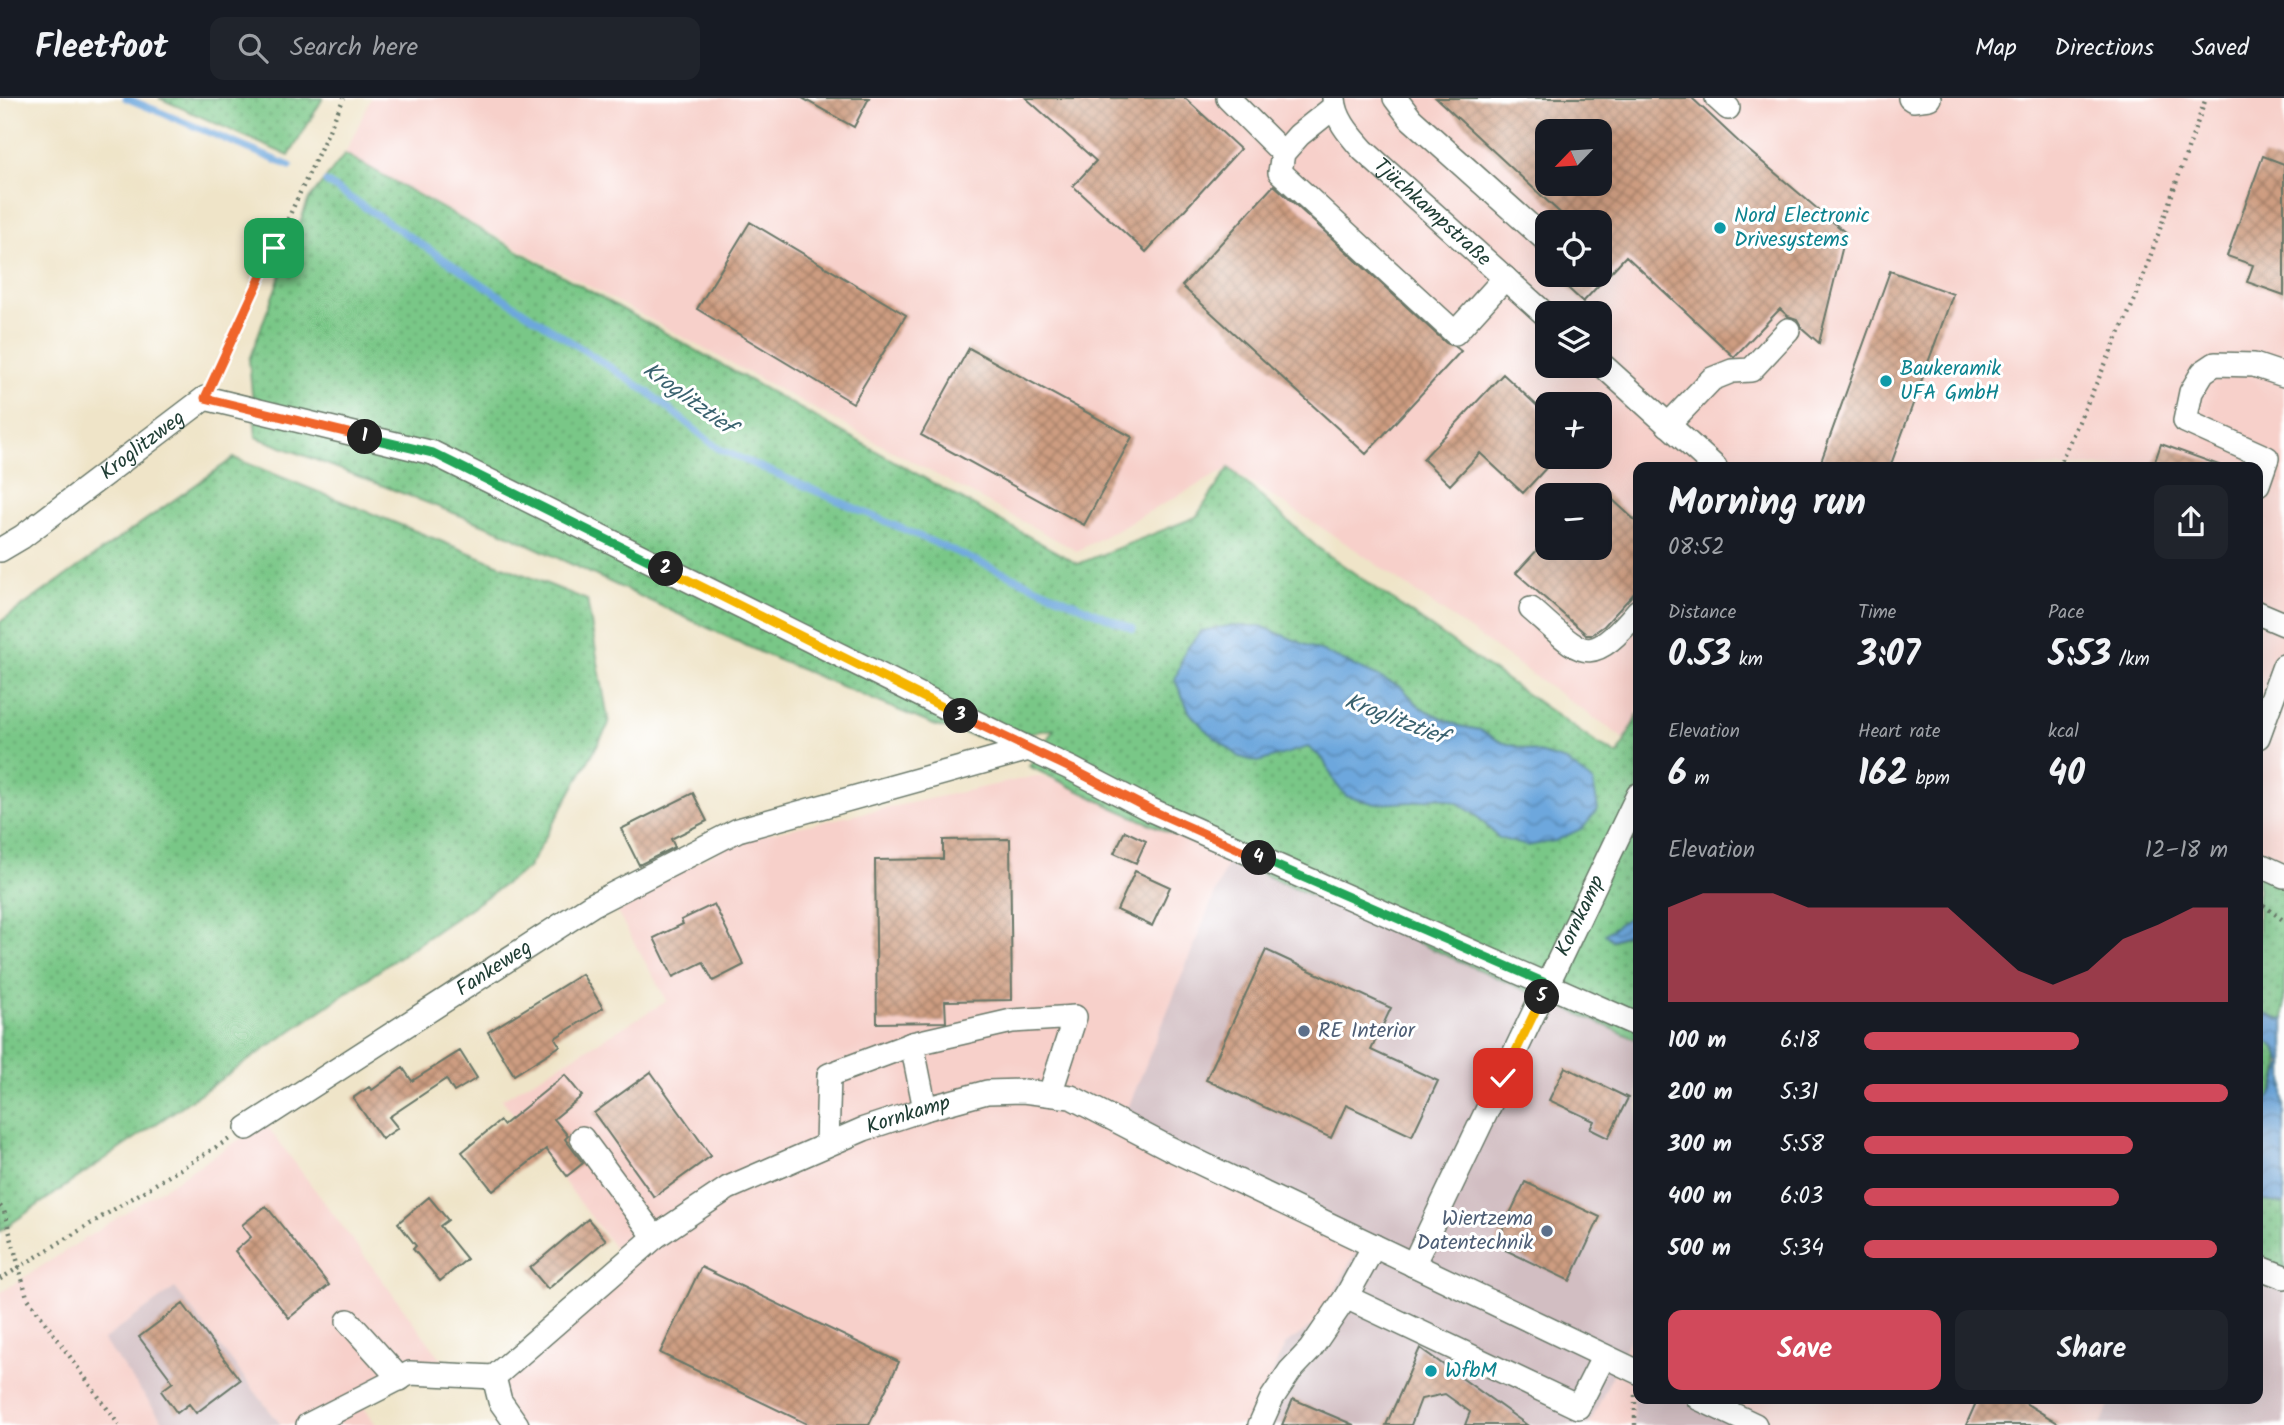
<!DOCTYPE html>
<meta charset="utf-8">
<style>
body{margin:0;font-family:Kalam,sans-serif;background:#20242c;color:#f1f3f6;height:100vh;display:flex;flex-direction:column;font-size:26px;white-space:nowrap}
*{box-sizing:border-box;margin:0}
p{font-size:23px;color:#9ea1a6}
.icon{flex:none;width:38px;height:38px;fill:none;stroke:currentColor;stroke-width:2;stroke-linecap:round;stroke-linejoin:round}
.map{position:relative;flex:1;overflow:hidden}
.details{position:absolute;left:1633px;top:364px;width:630px;height:942px;display:flex;flex-direction:column;background:#171b24;border-radius:14px;box-shadow:0 7px 28px #0002}
.details>*{flex:none}
.needle{width:46px;rotate:245deg}
.buttons{position:absolute;left:1535px;top:21px;display:grid;gap:14px}
.buttons a{display:grid;place-items:center;width:77px;height:77px;border-radius:14px;background:#171b24;box-shadow:0 7px 28px #0002;font-size:35px}
.pin{position:absolute;display:grid;place-items:center;width:60px;height:60px;color:#fff;margin:-30px;border-radius:14px;box-shadow:0 4px 10px #0006}
.km{position:absolute;width:35px;height:35px;margin:-18px;border-radius:50%;background:#222;color:#fff;font-size:19px;line-height:35px;text-align:center}
.round{display:grid;place-items:center;flex:none;width:74px;height:74px;border-radius:14px;background:#20242c}
.summary{display:flex;align-items:center;justify-content:space-between;height:119px;padding:0 35px}
h1{font-size:38px;font-weight:700;line-height:52px}
.figures{display:grid;grid-template-columns:repeat(3,1fr);gap:10px;height:119px;padding:7px 35px}
.figures div{display:grid;align-content:center}
.figures b{font-size:35px;font-weight:700}
.figures small{font-size:19px;font-weight:400}
.figures p{font-size:19px}
.chart{height:196px;padding:14px 35px}
.chart p{display:flex;justify-content:space-between}
.chart svg{width:100%;height:126px;margin-top:7px;fill:#d1495b;opacity:.7}
.button{display:flex;gap:14px;margin-top:auto;padding:14px 35px}
.button a{flex:1;height:80px;border-radius:14px;background:#d1495b;color:#fff;font-size:28px;font-weight:700;line-height:80px;text-align:center}
.button a+a{background:#20242c;color:#f1f3f6}
ul{padding:0 35px;list-style:none;font-size:23px}
li{display:grid;grid-template-columns:112px 84px 1fr;align-items:center;height:52px}
li i{height:18px;border-radius:9px;background:#d1495b}
header{display:flex;align-items:center;gap:42px;box-sizing:border-box;height:98px;padding:0 35px;background:#171b24;border-bottom:2px solid #363941}
header strong{font-size:33px}
nav{display:flex;gap:38px;margin-inline-start:auto;font-size:24px}
.search{width:490px;height:63px;background:#20242c;display:flex;align-items:center;gap:18px;box-sizing:border-box;padding:0 24px;border-radius:14px;color:#9ea1a6;font-size:26px}
.map>svg:first-child{display:block}
.built{fill:#f7d0ca;fill-rule:evenodd}
.industrial{fill:#d2bec2}
.grass{fill:url(#grass-dots);stroke:#4c825e;stroke-width:2;fill-rule:evenodd}
.water{fill:url(#water-waves);stroke:#467288;stroke-width:2}
.lines{fill:none;stroke-linecap:round;stroke-linejoin:round}
.stream{stroke:#6da7dd;stroke-width:7}
.building{fill:url(#building-cross-hatch);fill-rule:evenodd}
.minor-casing{stroke:#687768;stroke-width:26}
.path{stroke:#687768;stroke-width:4.5;stroke-dasharray:2 5;stroke-linecap:butt}
.minor{stroke:#fff;stroke-width:23}
.split-1-casing{stroke:#fff;stroke-width:14}
.split-2-casing{stroke:#fff;stroke-width:14}
.split-3-casing{stroke:#fff;stroke-width:14}
.split-4-casing{stroke:#fff;stroke-width:14}
.split-5-casing{stroke:#fff;stroke-width:14}
.split-6-casing{stroke:#fff;stroke-width:14}
.split-1{stroke:#f0652b;stroke-width:9}
.split-2{stroke:#22a559;stroke-width:9}
.split-3{stroke:#f5b400;stroke-width:9}
.split-4{stroke:#f0652b;stroke-width:9}
.split-5{stroke:#22a559;stroke-width:9}
.split-6{stroke:#f5b400;stroke-width:9}
.culture-dot{fill:#0f9aa8;stroke:#fff;stroke-width:2.5}
.service-dot{fill:#5c6f8a;stroke:#fff;stroke-width:2.5}
.labels{text-anchor:middle;dominant-baseline:central;stroke-width:6;stroke-linejoin:round;paint-order:stroke}
.street-label{font-size:21px;fill:#1f3d34;stroke:#fff}
.culture-label{font-size:21px;fill:#0d838f;stroke:#fff;text-anchor:start}
.service-label{font-size:21px;fill:#4e5e75;stroke:#fff;text-anchor:start}
.water-label{font-size:23px;font-style:italic;fill:#3a626f;stroke:#fff}
</style>
<header>
<strong>Fleetfoot</strong>
<div class="search"><svg class="icon" aria-label="search" viewBox="0 0 24 24"><circle cx="10" cy="10" r="6"/><path d="M15 15l6 6"/></svg>Search here</div>
<nav><a>Map</a><a>Directions</a><a>Saved</a></nav>
</header>
<div class="map">
<svg width="2284" height="1327" viewBox="0 0 2284 1327">
<defs>
<pattern id="grass-dots" width="8" height="8" patternUnits="userSpaceOnUse" patternTransform="scale(1.75)"><rect width="8" height="8" fill="#79c787"/><path d="M2 2h.1M6 6h.1" fill="none" stroke="#63a36f" stroke-width="1.8" stroke-linecap="round"/></pattern>
<pattern id="water-waves" width="16" height="10" patternUnits="userSpaceOnUse" patternTransform="scale(1.75)"><rect width="16" height="10" fill="#6da7dd"/><path d="M0 5q4-4 8 0t8 0" fill="none" stroke="#5989b4"/></pattern>
<pattern id="building-cross-hatch" width="8" height="8" patternUnits="userSpaceOnUse" patternTransform="scale(1.75)"><rect width="8" height="8" fill="#ce9d81"/><path d="M0 0l8 8M0 8l8-8" fill="none" stroke="#a7816a"/></pattern>
</defs>
<rect width="100%" height="100%" fill="#fff"/>
<filter id="ink" filterUnits="userSpaceOnUse"><feTurbulence type="fractalNoise" baseFrequency=".0143" numOctaves="2"/><feDisplacementMap in="SourceGraphic" scale="14" xChannelSelector="R" yChannelSelector="G"/><feConvolveMatrix kernelMatrix="1 2 1 2 8 2 1 2 1" color-interpolation-filters="sRGB"/></filter>
<filter id="wash" filterUnits="userSpaceOnUse"><feTurbulence type="fractalNoise" baseFrequency=".00686" numOctaves="4" result="noise"/><feDisplacementMap in="SourceGraphic" scale="28" xChannelSelector="R" yChannelSelector="G"/><feGaussianBlur stdDeviation="1.57" result="paint"/><feColorMatrix in="noise" values="0 0 0 0 0 0 0 0 0 0 0 0 0 0 0 0 0 1.4 0 .05"/><feComposite in="paint" operator="in"/></filter>
<g filter="url(#wash)">
<rect width="100%" height="100%" fill="#efe4c8"/>
<!-- built -->
<path class="built" d="M371,0H2284V762L2258,750V369H1638V651L1356,452L1229,370L1077,453L345,56ZM1547,33H1600V86H1547ZM1547,124H1600V177H1547ZM1547,215H1600V268H1547ZM1547,306H1600V359H1547ZM1547,397H1600V450H1547Z
M1036,678L1082,687L1234,749L1362,1143L1319,1223L1285,1247L1249,1327H517L494,1279L625,1164L502,1001L667,903L613,807L742,741Z
M265,1025L453,1277L410,1275L359,1302L376,1327H281L175,1190L104,1242L166,1327H0V1195Z
M1638,1222L1635,1327H1589Z
M1698,1300H2115L2104,1327H1755Z"/>
<!-- industrial -->
<path class="industrial" d="M1234,749L1638,927V1222L1589,1327H1249L1285,1247L1319,1223L1362,1143L1122,1025Z
M2258,1169L2284,1179V1327H2101L2112,1300H2258Z
M175,1190L281,1327H166L103,1242Z
M1633,1272L1638,1274V1300H1699L1755,1327H1633Z"/>
<!-- grass -->
<path class="grass" d="M159,0H323L289,58Z
M345,56L1078,466L1196,419L1229,370L1317,449L1596,645L1618,657L1638,616V753L1634,772L1638,773V805L1635,815L1613,842L1638,833V942L1112,709L1029,668L1054,631L987,641L936,628L762,555L498,432L256,339L249,262L308,103ZM1261,528L1401,589L1421,610L1459,628L1480,632L1501,644L1566,663L1499,740L1477,718L1458,705L1439,699L1413,704L1336,686L1323,661L1308,649L1209,635L1190,615L1175,582Z
M234,360L587,502L609,626L528,770L0,1133V524Z
M2258,775L2284,787V921L2280,922L2258,913Z
M2258,937C2263,939 2273,944 2276,949C2284,968 2274,1001 2258,1014Z
M2258,1102L2284,1106V1191L2258,1181Z"/>
<!-- water -->
<path class="water" d="M1229,528H1261L1330,557L1401,589L1421,610L1459,628L1480,632L1501,644L1566,663L1593,684L1598,711L1583,730L1555,743L1527,748L1499,740L1477,718L1458,705L1439,699L1413,704L1376,706L1346,698L1336,686L1323,661L1308,649L1258,664L1240,659L1209,635L1190,615L1175,582L1185,553L1201,533Z
M1638,805V833L1612,842L1605,836L1635,815Z
M2258,913L2280,922L2284,921V1106L2258,1102V1014L2275,992L2282,966L2276,949L2258,937Z"/>
<g class="lines">
<!-- stream -->
<path class="stream" d="M126,0L290,68
M326,84L648,294L719,351L1133,531"/>
</g>
<g id="blocks">
<!-- building -->
<path class="building" d="M802,0H869L854,29Z
M1026,0H1185L1240,51L1146,154L1073,88L1096,63Z
M1436,0H1692L1741,46L1846,135L1819,245L1802,230L1797,221L1788,218L1780,211L1734,259L1626,158L1583,204L1554,177H1600V124H1570ZM1547,33H1600V86H1547Z
M2263,58L2284,66V197L2247,184L2253,167L2227,158Z
M1274,87L1446,245L1456,249L1461,253L1366,356L1182,188Z
M750,124L906,217L853,305L697,211Z
M1890,173L1953,196L1890,369H1819Z
M969,250L1132,339L1084,427L921,337Z
M1503,276L1547,317V369L1523,395L1480,355L1450,387L1423,361Z
M2161,346L2219,367L2218,369H2153Z
M1600,390L1638,425V491L1604,528L1591,537H1587L1516,475L1539,450H1600Z
M693,695L707,723L671,741L675,749L639,767L621,731Z
M1125,733L1146,743L1136,765L1114,755Z
M1010,741L1012,902L945,903L946,924L877,925L875,762L943,761V742Z
M1135,773L1170,789L1152,828L1117,812Z
M714,806L744,867L713,883L703,864L673,879L654,840L683,826L681,822Z
M1266,852L1391,910L1371,952L1438,983L1412,1038L1346,1007L1331,1040L1206,982Z
M582,876L603,910L555,940L560,948L514,977L488,934Z
M460,953L477,980L454,994L446,981L389,1019L398,1030L382,1041L353,1000L369,989L372,992L403,970L412,983Z
M1565,969L1628,1000L1608,1040L1590,1031L1594,1023L1549,1002Z
M651,974L711,1058L654,1099L594,1015Z
M565,977L582,998L554,1021L568,1038L565,1041L583,1065L567,1078L546,1051L493,1093L462,1054L500,1023L503,1027Z
M1525,1084L1600,1119L1570,1183L1495,1147Z
M429,1099L448,1122L440,1128L467,1161L440,1183L413,1151L416,1148L398,1125Z
M266,1108L329,1187L289,1220L235,1153L251,1139L242,1127Z
M588,1121L606,1142L548,1191L530,1170Z
M701,1169L899,1264L869,1327H809L660,1255Z
M183,1206L240,1282L196,1315L189,1306L177,1315L161,1293L173,1284L139,1239Z
M1420,1250L1527,1327H1465L1470,1314L1445,1296L1421,1301L1411,1327H1386Z
M1978,1300H2017L2061,1327H1966Z
M1293,1301L1354,1327H1282Z"/>
</g>
</g>
<g filter="url(#ink)">
<use href="#blocks" fill-opacity="0" stroke="#687768" stroke-width="2"/>
<g class="lines">
<!-- minor casing -->
<g class="minor-casing">
<g id="minor">
<path d="M1228,0L1283,55"/>
<path id="s1" d="M1334,0C1335,21 1350,37 1363,52L1547,218"/>
<path d="M1395,0L1411,21L1547,143"/>
<path d="M1717,0L1728,10"/>
<path d="M1910,0L1913,2L1929,0"/>
<path d="M1334,9L1299,37L1283,55L1280,74L1455,235L1505,180"/>
<path d="M1600,265L1715,369"/>
<path d="M1668,327L1712,281L1732,273L1751,272L1788,232"/>
<path d="M2258,386L2267,360L2185,323L2191,294L2203,274L2215,266L2254,267L2284,277"/>
<path id="s2" d="M0,452L22,439L205,300L433,355L1029,651L1072,671L1151,712L1638,927"/>
<path d="M1531,511C1583,556 1587,573 1638,513"/>
<path d="M2258,515L2284,526"/>
<path d="M2258,639L2284,568"/>
<path d="M2258,766L2284,778"/>
<path d="M925,1011L912,946L1012,923L1075,919L1050,996"/>
<path id="s3" d="M247,1030L592,807L738,732L1029,651"/>
<path d="M582,1040L655,1139"/>
<path d="M827,1046L829,977L912,946"/>
<path id="s4" d="M1413,1167L1638,697"/>
<path d="M2258,1169L2284,1179"/>
<path d="M1346,1199L1578,1309L1604,1258"/>
<path d="M348,1223L400,1281"/>
<path d="M1698,1300L1755,1327"/>
<path d="M308,1327L410,1275L494,1279"/>
<path id="s5" d="M517,1327L500,1303L494,1279L655,1139L728,1090L864,1031L925,1011L987,994L1023,993L1071,999L1169,1050L1638,1274"/>
<path d="M1260,1327L1272,1300L1290,1273L1310,1252L1346,1199L1374,1148"/>
</g>
</g>
<!-- path -->
<path class="path" d="M214,280L344,0
M2058,369L2136,199L2206,0
M2258,803L2284,823
M0,1108L4,1113L27,1199L119,1327
M0,1181L231,1040
M1635,1327V1295"/>
<!-- minor -->
<use href="#minor" class="minor"/>
</g>
</g>
<g class="lines" filter="url(#ink)">
<!-- split-1 casing -->
<g class="split-1-casing">
<path id="split-1" d="M274,150L205,300L365,339"/>
</g>
<!-- split-2 casing -->
<g class="split-2-casing">
<path id="split-2" d="M365,339L433,355L666,471"/>
</g>
<!-- split-3 casing -->
<g class="split-3-casing">
<path id="split-3" d="M666,471L961,618"/>
</g>
<!-- split-4 casing -->
<g class="split-4-casing">
<path id="split-4" d="M961,618L1072,671L1151,712L1259,760"/>
</g>
<!-- split-5 casing -->
<g class="split-5-casing">
<path id="split-5" d="M1259,760L1548,886L1542,899"/>
</g>
<!-- split-6 casing -->
<g class="split-6-casing">
<path id="split-6" d="M1503,980L1542,899"/>
</g>
<!-- split-1 -->
<use href="#split-1" class="split-1"/>
<!-- split-2 -->
<use href="#split-2" class="split-2"/>
<!-- split-3 -->
<use href="#split-3" class="split-3"/>
<!-- split-4 -->
<use href="#split-4" class="split-4"/>
<!-- split-5 -->
<use href="#split-5" class="split-5"/>
<!-- split-6 -->
<use href="#split-6" class="split-6"/>
</g>
<!-- markers -->
<g class="culture-dot">
<circle cx="1720" cy="130" r="7"/>
<circle cx="1886" cy="283" r="7"/>
<circle cx="1431" cy="1273" r="7"/>
</g>
<g class="service-dot">
<circle cx="1304" cy="933" r="7"/>
<circle cx="1547" cy="1133" r="7"/>
</g>
<g class="labels">
<!-- street labels -->
<g class="street-label">
<text stroke="none"><textPath href="#s1" startOffset="154">Tjüchkampstraße</textPath></text>
<text stroke="none"><textPath href="#s2" startOffset="177">Kroglitzweg</textPath></text>
<text stroke="none"><textPath href="#s4" startOffset="387">Kornkamp</textPath></text>
<text stroke="none"><textPath href="#s3" startOffset="294">Fankeweg</textPath></text>
<text stroke="none"><textPath href="#s5" startOffset="550">Kornkamp</textPath></text>
</g>
<!-- culture labels -->
<g class="culture-label">
<text x="1734" y="118">Nord Electronic<tspan x="1734" dy="24">Drivesystems</tspan></text>
<text x="1900" y="271">Baukeramik<tspan x="1900" dy="24">UFA GmbH</tspan></text>
<text x="1445" y="1273">WfbM</text>
</g>
<!-- service labels -->
<g class="service-label">
<text x="1318" y="933">RE Interior</text>
<text x="1533" y="1121" text-anchor="end">Wiertzema<tspan x="1533" dy="24">Datentechnik</tspan></text>
</g>
<!-- water labels -->
<g class="water-label">
<text transform="translate(688 301) rotate(36)">Kroglitztief</text>
<text transform="translate(1395 622) rotate(21)">Kroglitztief</text>
</g>
</g>
</svg>
<div class="buttons">
<a><svg class="needle" viewBox="-14 -14 28 28"><path d="M0-13l5 13h-10z" fill="#e53935"/><path d="M0 13l5-13h-10z" fill="#9ea1a6"/></svg></a>
<a><svg class="icon" aria-label="locate" viewBox="0 0 24 24"><circle cx="12" cy="12" r="6"/><path d="M12 2v4M12 18v4M2 12h4M18 12h4"/></svg></a>
<a><svg class="icon" aria-label="layers" viewBox="0 0 24 24"><path d="M12 4l9 5-9 5-9-5zM3 14l9 5 9-5"/></svg></a>
<a>+</a>
<a>−</a>
</div>
<div class="pin" style="left:274px;top:150px;background:#1e9e55"><svg class="icon" aria-label="arrive" viewBox="0 0 24 24"><path d="M6 21V4h12l-3 4 3 4H6"/></svg></div>
<div class="pin" style="left:1503px;top:980px;background:#d93025"><svg class="icon" aria-label="check" viewBox="0 0 24 24"><path d="M5 12l5 5 9-10"/></svg></div>
<b class="km" style="left:365px;top:339px">1</b>
<b class="km" style="left:666px;top:471px">2</b>
<b class="km" style="left:961px;top:618px">3</b>
<b class="km" style="left:1259px;top:760px">4</b>
<b class="km" style="left:1542px;top:899px">5</b>
<section class="details">
<div class="summary"><div><h1>Morning run</h1><p>08:52</p></div><a class="round"><svg class="icon" aria-label="share" viewBox="0 0 24 24"><path d="M12 15V3M7 8l5-5 5 5M5 13v7h14v-7"/></svg></a></div>
<div class="figures">
<div><p>Distance</p><b>0.53<small> km</small></b></div>
<div><p>Time</p><b>3:07</b></div>
<div><p>Pace</p><b>5:53<small> /km</small></b></div>
</div>
<div class="figures">
<div><p>Elevation</p><b>6<small> m</small></b></div>
<div><p>Heart rate</p><b>162<small> bpm</small></b></div>
<div><p>kcal</p><b>40</b></div>
</div>
<div class="chart"><p><span>Elevation</span>12–18 m</p>
<svg viewBox="0 0 160 44" preserveAspectRatio="none"><path d="M0 44V11L10 6L20 6L30 6L40 11L50 11L60 11L70 11L80 11L90 22L100 33L110 38L120 33L130 22L140 17L150 11L160 11V44z"/></svg>
</div>
<ul>
<li><b>100 m</b>6:18<i style="width:59%"></i></li>
<li><b>200 m</b>5:31<i style="width:100%"></i></li>
<li><b>300 m</b>5:58<i style="width:74%"></i></li>
<li><b>400 m</b>6:03<i style="width:70%"></i></li>
<li><b>500 m</b>5:34<i style="width:97%"></i></li>
</ul>
<div class="button"><a>Save</a><a>Share</a></div>
</section>
</div>
